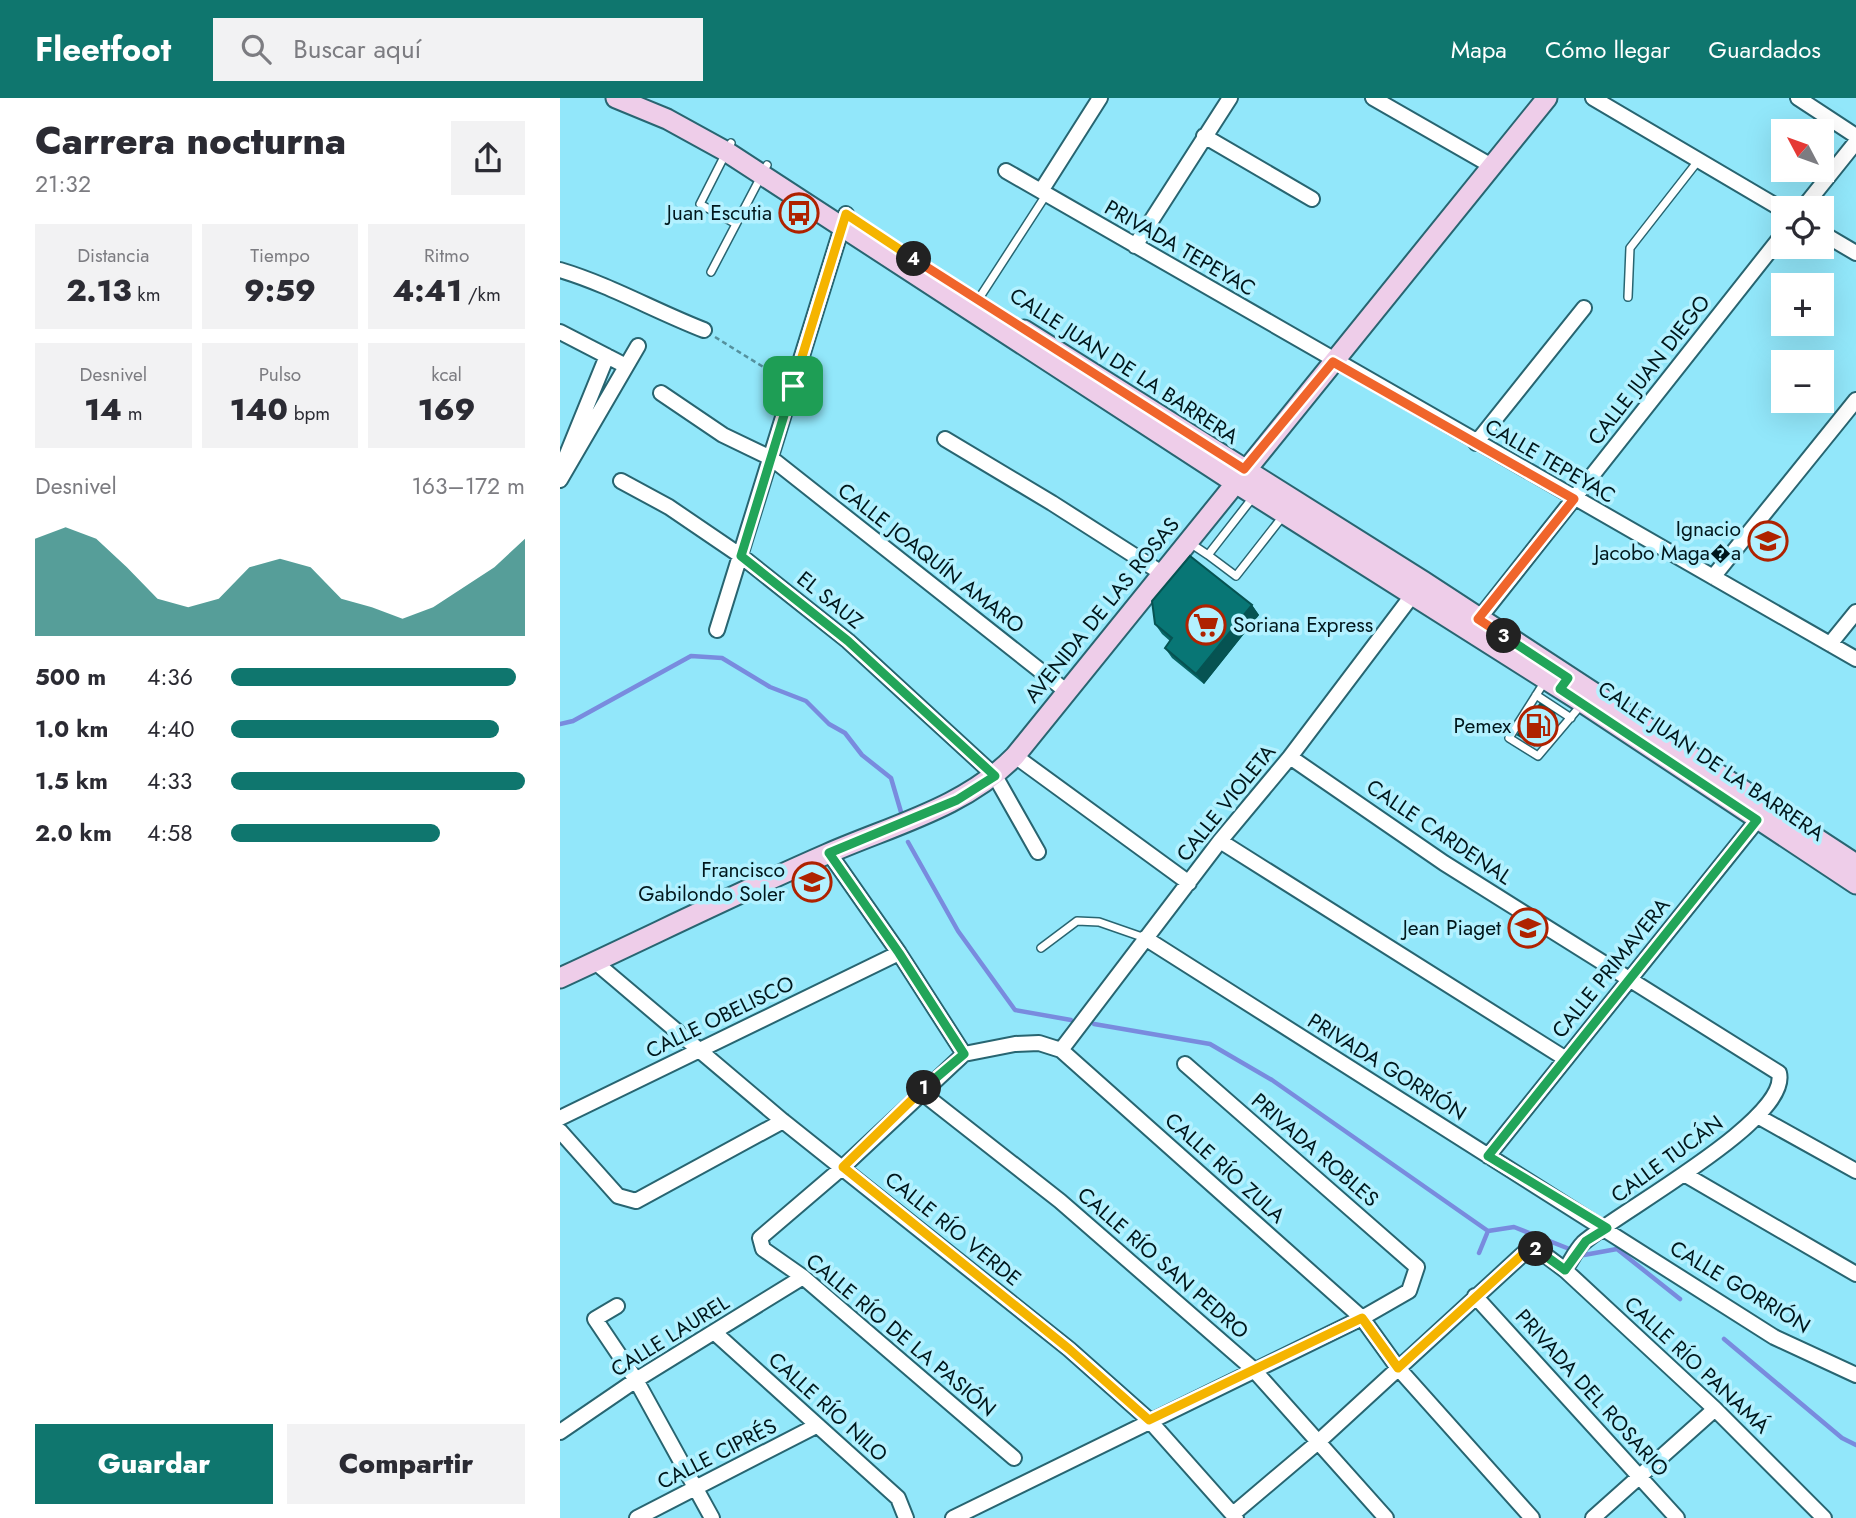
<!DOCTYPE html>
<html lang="es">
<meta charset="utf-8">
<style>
body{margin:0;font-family:Jost,sans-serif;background:#f2f2f3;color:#2b2b33;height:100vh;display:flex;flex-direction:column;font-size:26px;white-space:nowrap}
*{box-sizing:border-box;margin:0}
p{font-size:23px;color:#7c7c81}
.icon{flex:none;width:38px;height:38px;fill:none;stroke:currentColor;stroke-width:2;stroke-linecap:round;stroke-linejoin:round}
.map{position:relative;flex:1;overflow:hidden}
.sheet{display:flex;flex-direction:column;background:#fff;width:560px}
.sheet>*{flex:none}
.needle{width:46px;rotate:311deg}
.controls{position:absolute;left:1211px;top:21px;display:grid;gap:14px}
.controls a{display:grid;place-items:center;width:63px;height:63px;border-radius:0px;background:#fff;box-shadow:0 7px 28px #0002;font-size:35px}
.pin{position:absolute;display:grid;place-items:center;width:60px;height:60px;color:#fff;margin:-30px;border-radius:14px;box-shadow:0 4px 10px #0006}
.km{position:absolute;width:35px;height:35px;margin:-18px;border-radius:50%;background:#222;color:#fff;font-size:19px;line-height:35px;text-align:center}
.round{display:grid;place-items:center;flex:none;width:74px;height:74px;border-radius:0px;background:#f2f2f3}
.summary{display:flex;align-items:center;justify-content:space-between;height:119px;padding:0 35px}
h1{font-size:38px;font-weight:800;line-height:52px}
.figures{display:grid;grid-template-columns:repeat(3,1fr);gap:10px;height:119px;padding:7px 35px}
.figures div{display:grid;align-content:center;border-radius:0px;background:#f2f2f3;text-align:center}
.figures b{font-size:30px;font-weight:800}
.figures small{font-size:19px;font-weight:400}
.figures p{font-size:19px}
.chart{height:196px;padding:14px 35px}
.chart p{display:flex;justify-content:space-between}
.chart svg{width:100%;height:126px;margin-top:7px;fill:#0f766e;opacity:.7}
.button{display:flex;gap:14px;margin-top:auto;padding:14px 35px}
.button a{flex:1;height:80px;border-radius:0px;background:#0f766e;color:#fff;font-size:28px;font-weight:800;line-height:80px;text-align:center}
.button a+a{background:#f2f2f3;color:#2b2b33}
ul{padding:0 35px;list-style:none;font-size:23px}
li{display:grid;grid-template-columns:112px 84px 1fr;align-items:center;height:52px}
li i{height:18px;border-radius:9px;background:#0f766e}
header{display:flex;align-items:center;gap:42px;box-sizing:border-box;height:98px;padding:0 35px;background:#0f766e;color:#fff}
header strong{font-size:33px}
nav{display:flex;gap:38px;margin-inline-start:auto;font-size:24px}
.search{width:490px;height:63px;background:#f2f2f3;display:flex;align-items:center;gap:18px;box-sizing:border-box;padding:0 24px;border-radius:0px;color:#7c7c81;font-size:26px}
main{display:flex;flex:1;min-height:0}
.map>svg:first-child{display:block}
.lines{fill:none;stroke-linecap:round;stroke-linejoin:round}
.stream{stroke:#798bde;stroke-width:4.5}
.lane-casing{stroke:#286571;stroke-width:10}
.street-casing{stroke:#286571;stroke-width:18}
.secondary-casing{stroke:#286571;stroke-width:23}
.path{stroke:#55919e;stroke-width:2.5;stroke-dasharray:5 3.5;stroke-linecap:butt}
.lane{stroke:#fff;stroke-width:7}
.street{stroke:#fff;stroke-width:14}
.secondary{stroke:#eecde9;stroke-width:19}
.wall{fill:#076565}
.shaded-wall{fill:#065352}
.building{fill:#087675;stroke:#065352;stroke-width:2}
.split-1-casing{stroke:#fff;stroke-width:14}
.split-2-casing{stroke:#fff;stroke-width:14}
.split-3-casing{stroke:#fff;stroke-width:14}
.split-4-casing{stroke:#fff;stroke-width:14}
.split-5-casing{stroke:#fff;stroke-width:14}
.split-1{stroke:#22a559;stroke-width:9}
.split-2{stroke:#f5b400;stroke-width:9}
.split-3{stroke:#22a559;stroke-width:9}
.split-4{stroke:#f0652b;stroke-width:9}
.split-5{stroke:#f5b400;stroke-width:9}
.labels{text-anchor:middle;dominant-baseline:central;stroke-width:7;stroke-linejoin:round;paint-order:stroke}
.poi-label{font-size:21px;fill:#00171c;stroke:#b3f1ff;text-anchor:end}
.street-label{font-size:21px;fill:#00171c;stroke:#b3f1ff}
</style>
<header>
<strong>Fleetfoot</strong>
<div class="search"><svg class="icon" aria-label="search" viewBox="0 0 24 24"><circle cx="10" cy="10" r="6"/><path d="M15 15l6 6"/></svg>Buscar aquí</div>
<nav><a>Mapa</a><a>Cómo llegar</a><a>Guardados</a></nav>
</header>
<main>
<section class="sheet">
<div class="summary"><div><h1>Carrera nocturna</h1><p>21:32</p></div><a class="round"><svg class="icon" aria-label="share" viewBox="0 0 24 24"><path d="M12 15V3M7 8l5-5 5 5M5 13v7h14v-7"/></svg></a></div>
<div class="figures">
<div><p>Distancia</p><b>2.13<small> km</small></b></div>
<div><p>Tiempo</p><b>9:59</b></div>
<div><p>Ritmo</p><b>4:41<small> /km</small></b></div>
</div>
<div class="figures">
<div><p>Desnivel</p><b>14<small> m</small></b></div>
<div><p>Pulso</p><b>140<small> bpm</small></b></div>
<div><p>kcal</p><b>169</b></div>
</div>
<div class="chart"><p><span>Desnivel</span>163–172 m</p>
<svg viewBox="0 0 160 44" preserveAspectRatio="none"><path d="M0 44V10L10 6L20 10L30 20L40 31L50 34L60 31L70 20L80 17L90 20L100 31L110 34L120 38L130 34L140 27L150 20L160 10V44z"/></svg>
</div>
<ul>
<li><b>500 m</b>4:36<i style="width:97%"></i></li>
<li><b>1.0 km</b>4:40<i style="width:91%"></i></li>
<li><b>1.5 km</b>4:33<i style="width:100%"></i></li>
<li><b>2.0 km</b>4:58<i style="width:71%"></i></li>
</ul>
<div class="button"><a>Guardar</a><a>Compartir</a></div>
</section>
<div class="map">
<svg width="1296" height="1420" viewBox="0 0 1296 1420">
<rect width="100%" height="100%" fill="#92e7fa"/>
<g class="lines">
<!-- stream -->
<path class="stream" d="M0,626L13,623L131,558L162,560L210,589L246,603L269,626L285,635L302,657L331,680L341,714
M348,744L398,833L455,912L511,922
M534,926L650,946L712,982L928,1133L954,1129L1012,1152
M919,1155L928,1133
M1024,1157L1057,1151L1120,1201
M1164,1241L1282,1340L1296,1347"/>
<!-- lane casing -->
<g class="lane-casing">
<path id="lane" d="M171,45L140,106L176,126
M151,174L207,67
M1068,199L1070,150L1138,63
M418,202L486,97
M630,445L648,457L694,398
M648,457L676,478L723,418
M985,583L949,640L978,658L1022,606
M976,597L1011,620
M481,850L517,823L539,824L585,840"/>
</g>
<!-- street casing -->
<g class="street-casing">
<path id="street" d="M813,0L930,67
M1033,0L1223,112
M1238,0L1296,38
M644,38L752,101
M446,73L1296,561
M481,93L540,0
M1243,110L1296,44
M1262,135L1296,155
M575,148L670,0
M0,172C50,187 95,213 144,232
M0,234L66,268
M101,295L163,337L211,360L506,593
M385,341L492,405L600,474
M916,345L1024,210
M3,366L47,258
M0,382L78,248
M61,383L109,409L181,458L288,543L435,678L478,754
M1153,479L1296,302
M914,527L1223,136
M157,532L286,116
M1270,546L1296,514
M455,658L629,785
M730,659L884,765L1219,975C1231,1022 1056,1115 1023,1145C1016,1152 1011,1163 1005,1172
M660,743L1006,961
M269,755L339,855L404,956
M585,840L1214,1239L1296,1277
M35,864L223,1023L509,1251L589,1322L676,1420
M501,952L660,743L730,659L857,491
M361,994L500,1103L693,1271L826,1420
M1199,1019L1296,1073
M0,1020L339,855
M0,1033L58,1098L76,1103L223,1023
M928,1058L1203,715
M1124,1076L1296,1176
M915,1198L1117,1420
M57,1208L35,1221L76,1282L152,1420
M154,1234L338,1400L346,1420
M0,1334L76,1282L243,1179
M454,1360L243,1179L203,1151L200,1140L283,1069L404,956L455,946L479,945L501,952L802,1220L838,1270L972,1420
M673,1416L757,1345L964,1155L977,1151L1005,1172L1155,1311L1264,1420
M77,1420L256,1328
M393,1420L802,1220L849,1193L857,1169L625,966
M1033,1420L1155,1311"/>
</g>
<!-- secondary casing -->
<g class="secondary-casing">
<path id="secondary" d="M56,0L107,21L167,54L674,384L1023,605L1296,786
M464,232L863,483L1296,766
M0,880C89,839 177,795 267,756C333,727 404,710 455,658L987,0"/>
</g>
<!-- path -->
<path class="path" d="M155,239L221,280"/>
<!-- lane -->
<use href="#lane" class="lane"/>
<!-- street -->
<use href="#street" class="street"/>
<!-- secondary -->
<use href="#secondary" class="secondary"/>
</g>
<!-- wall -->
<path class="wall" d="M692,507L699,517L644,586L612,560L605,550L610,543L602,536L595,526Z"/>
<!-- shaded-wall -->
<path class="shaded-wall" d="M692,507L699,517L644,586L636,576Z
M994,615L996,617L974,649L973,646Z"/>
<!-- building -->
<path class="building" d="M630,458L692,507L636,576L605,550L612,540L595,526L592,503Z
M980,606L994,615L973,646L958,637Z"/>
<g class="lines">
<!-- split-1 casing -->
<g class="split-1-casing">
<path id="split-1" d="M233,288L181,458L288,543L435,678L397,702L269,755L339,855L404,956L364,990"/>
</g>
<!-- split-2 casing -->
<g class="split-2-casing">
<path id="split-2" d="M364,990L283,1069L509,1251L589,1322L802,1220L838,1270L964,1155L976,1151"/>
</g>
<!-- split-3 casing -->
<g class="split-3-casing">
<path id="split-3" d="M944,538L1008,580L1000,591L1197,722L928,1058L1047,1130L1026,1143L1005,1172L976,1151"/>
</g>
<!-- split-4 casing -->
<g class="split-4-casing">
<path id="split-4" d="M354,161L684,371L773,264L1014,401L918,521L944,538"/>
</g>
<!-- split-5 casing -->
<g class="split-5-casing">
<path id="split-5" d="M233,288L286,116L354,161"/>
</g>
<!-- split-1 -->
<use href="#split-1" class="split-1"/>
<!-- split-2 -->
<use href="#split-2" class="split-2"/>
<!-- split-3 -->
<use href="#split-3" class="split-3"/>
<!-- split-4 -->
<use href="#split-4" class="split-4"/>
<!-- split-5 -->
<use href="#split-5" class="split-5"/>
</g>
<!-- icons -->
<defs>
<g id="bus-ring" transform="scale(2.0125)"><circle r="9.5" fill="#b3f1ff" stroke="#af2200" stroke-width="1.5"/><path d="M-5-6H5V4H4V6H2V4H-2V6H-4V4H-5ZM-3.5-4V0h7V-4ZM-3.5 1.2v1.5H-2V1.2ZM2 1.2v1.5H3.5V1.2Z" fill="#af2200"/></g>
<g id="school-ring" transform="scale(2.0125)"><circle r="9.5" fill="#b3f1ff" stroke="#af2200" stroke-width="1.5"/><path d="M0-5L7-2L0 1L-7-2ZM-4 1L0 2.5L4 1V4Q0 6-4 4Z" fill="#af2200"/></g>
<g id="supermarket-ring" transform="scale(2.0125)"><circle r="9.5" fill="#b3f1ff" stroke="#af2200" stroke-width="1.5"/><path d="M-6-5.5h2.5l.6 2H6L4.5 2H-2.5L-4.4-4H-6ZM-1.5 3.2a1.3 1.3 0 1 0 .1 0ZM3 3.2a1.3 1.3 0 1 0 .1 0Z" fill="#af2200"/></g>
<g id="fuel-ring" transform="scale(2.0125)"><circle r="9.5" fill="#b3f1ff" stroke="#af2200" stroke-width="1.5"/><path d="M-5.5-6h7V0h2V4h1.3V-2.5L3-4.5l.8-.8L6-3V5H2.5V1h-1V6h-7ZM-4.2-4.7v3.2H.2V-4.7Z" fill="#af2200"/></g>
</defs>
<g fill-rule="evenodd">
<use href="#bus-ring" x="239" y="115"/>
<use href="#school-ring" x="1208" y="443"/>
<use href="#supermarket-ring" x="646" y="527"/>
<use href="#fuel-ring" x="978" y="628"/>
<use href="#school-ring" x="252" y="784"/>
<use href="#school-ring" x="968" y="830"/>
</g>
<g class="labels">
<!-- poi labels -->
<g class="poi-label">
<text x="212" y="115">Juan Escutia</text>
<text x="1181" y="431">Ignacio<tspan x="1181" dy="24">Jacobo Maga�a</tspan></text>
<text x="673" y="527" text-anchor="start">Soriana Express</text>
<text x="951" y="628">Pemex</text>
<text x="225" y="772">Francisco<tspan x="225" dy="24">Gabilondo Soler</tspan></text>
<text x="941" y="830">Jean Piaget</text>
</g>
<!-- street labels -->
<g class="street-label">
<text transform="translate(620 150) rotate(30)">PRIVADA TEPEYAC</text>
<text transform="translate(564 268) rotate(33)">CALLE JUAN DE LA BARRERA</text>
<text transform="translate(1089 272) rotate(-52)">CALLE JUAN DIEGO</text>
<text transform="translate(990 363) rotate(30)">CALLE TEPEYAC</text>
<text transform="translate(371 460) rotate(38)">CALLE JOAQUÍN AMARO</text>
<text transform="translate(270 502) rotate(39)">EL SAUZ</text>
<text transform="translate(542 512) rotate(-51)">AVENIDA DE LAS ROSAS</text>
<text transform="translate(1151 663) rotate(34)">CALLE JUAN DE LA BARRERA</text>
<text transform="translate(666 705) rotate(-51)">CALLE VIOLETA</text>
<text transform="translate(879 734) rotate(34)">CALLE CARDENAL</text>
<text transform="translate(1051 870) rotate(-51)">CALLE PRIMAVERA</text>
<text transform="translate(160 919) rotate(-26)">CALLE OBELISCO</text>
<text transform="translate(827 969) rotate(32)">PRIVADA GORRIÓN</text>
<text transform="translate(755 1052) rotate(41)">PRIVADA ROBLES</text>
<text transform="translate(1107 1061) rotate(-36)">CALLE TUCÁN</text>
<text transform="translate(665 1070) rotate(42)">CALLE RÍO ZULA</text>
<text transform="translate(393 1131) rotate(39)">CALLE RÍO VERDE</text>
<text transform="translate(603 1165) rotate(41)">CALLE RÍO SAN PEDRO</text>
<text transform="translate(1180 1189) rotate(31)">CALLE GORRIÓN</text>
<text transform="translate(341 1237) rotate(40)">CALLE RÍO DE LA PASIÓN</text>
<text transform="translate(110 1238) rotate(-32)">CALLE LAUREL</text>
<text transform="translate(1137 1267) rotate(43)">CALLE RÍO PANAMÁ</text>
<text transform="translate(1032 1295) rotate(48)">PRIVADA DEL ROSARIO</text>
<text transform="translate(268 1309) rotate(42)">CALLE RÍO NILO</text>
<text transform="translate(157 1356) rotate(-27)">CALLE CIPRÉS</text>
</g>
</g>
</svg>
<div class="controls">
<a><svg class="needle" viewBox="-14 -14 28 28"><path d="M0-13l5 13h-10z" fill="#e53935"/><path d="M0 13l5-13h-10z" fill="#7c7c81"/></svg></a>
<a><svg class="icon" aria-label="locate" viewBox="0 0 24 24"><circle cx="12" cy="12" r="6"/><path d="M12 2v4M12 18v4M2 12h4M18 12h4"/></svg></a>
<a>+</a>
<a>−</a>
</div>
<div class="pin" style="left:233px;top:288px;background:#1e9e55"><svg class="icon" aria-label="arrive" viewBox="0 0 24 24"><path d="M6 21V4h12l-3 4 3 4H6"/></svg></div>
<b class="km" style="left:364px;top:990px">1</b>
<b class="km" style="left:976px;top:1151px">2</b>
<b class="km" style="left:944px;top:538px">3</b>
<b class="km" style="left:354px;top:161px">4</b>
</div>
</main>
